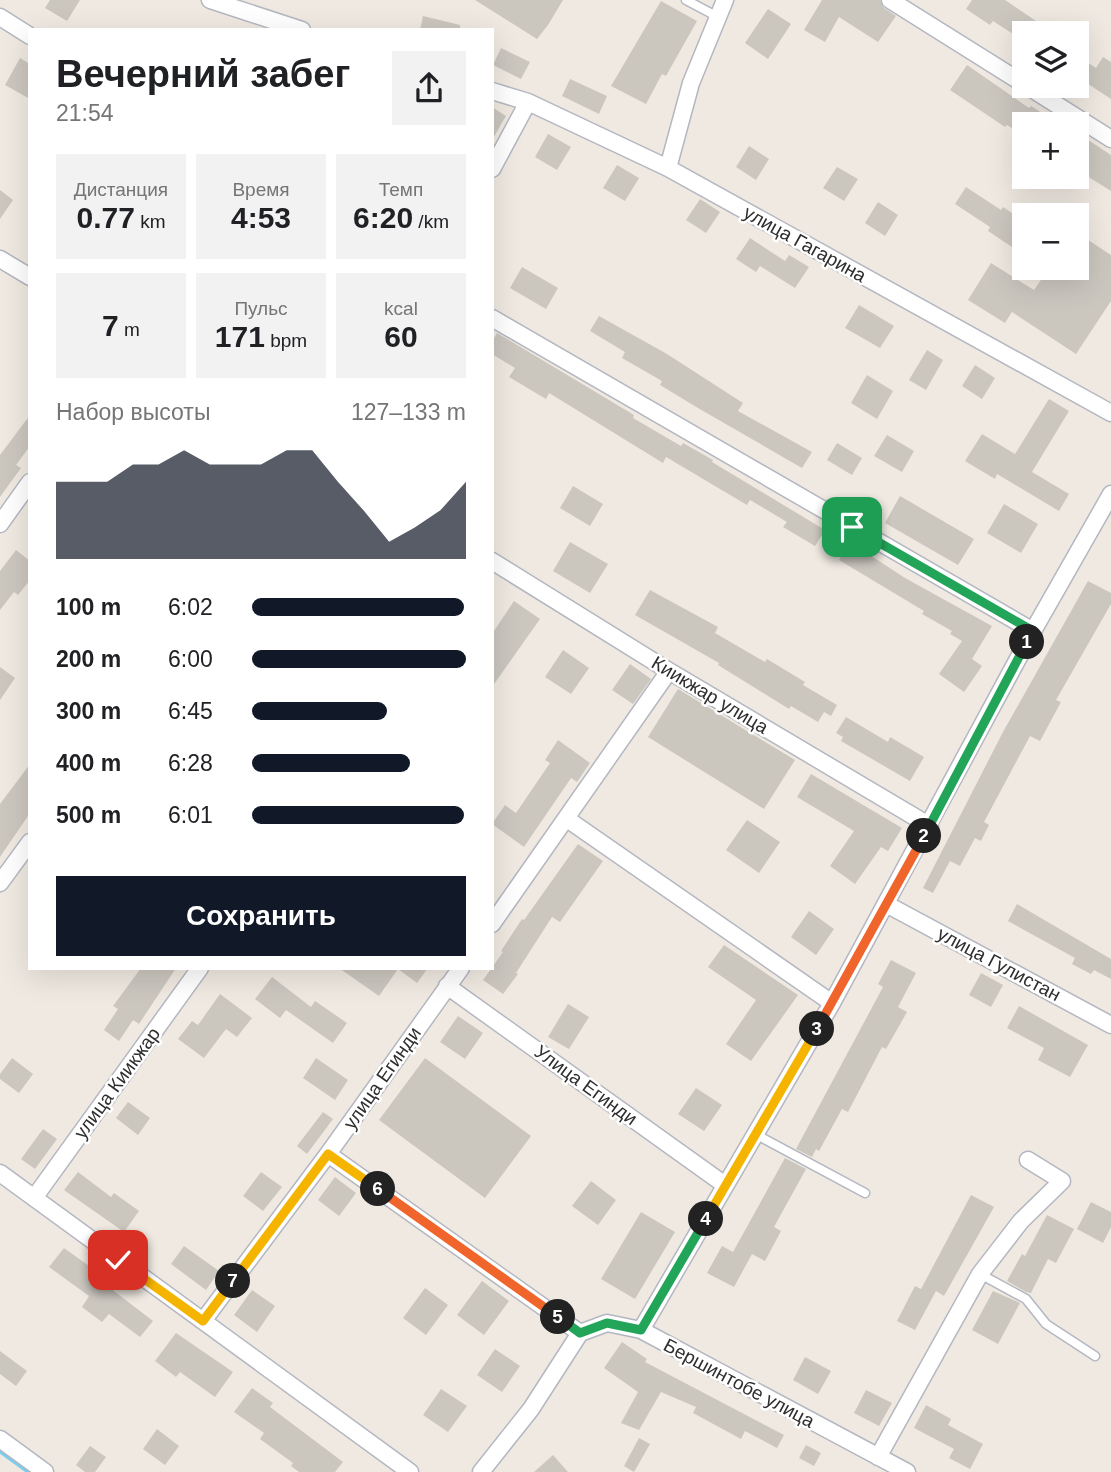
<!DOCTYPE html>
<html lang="ru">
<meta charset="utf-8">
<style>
body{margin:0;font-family:Arial,sans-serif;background:#f2f2f2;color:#202124;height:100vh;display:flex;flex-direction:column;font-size:26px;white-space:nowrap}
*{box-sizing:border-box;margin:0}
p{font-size:23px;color:#757577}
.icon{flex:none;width:38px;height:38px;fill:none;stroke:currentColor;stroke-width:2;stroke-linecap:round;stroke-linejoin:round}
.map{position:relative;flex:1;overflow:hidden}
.sheet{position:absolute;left:28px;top:28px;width:466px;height:942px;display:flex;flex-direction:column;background:#fff;border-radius:0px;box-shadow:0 7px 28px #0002}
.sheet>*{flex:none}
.controls{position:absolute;left:1012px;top:21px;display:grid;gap:14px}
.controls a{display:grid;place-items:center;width:77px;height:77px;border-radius:0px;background:#fff;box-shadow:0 7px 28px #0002;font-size:35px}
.pin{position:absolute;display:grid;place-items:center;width:60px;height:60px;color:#fff;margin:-30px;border-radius:14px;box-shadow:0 4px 10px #0006}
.km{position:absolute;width:35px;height:35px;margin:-18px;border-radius:50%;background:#222;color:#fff;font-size:19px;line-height:35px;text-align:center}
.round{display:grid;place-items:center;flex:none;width:74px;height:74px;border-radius:0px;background:#f2f2f2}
.head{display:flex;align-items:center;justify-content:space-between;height:119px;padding:0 28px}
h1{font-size:38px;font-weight:600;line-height:52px}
.figures{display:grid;grid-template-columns:repeat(3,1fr);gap:10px;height:119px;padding:7px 28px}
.figures div{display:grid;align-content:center;border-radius:0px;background:#f2f2f2;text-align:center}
.figures b{font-size:30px;font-weight:600}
.figures small{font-size:19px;font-weight:400}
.figures p{font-size:19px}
.chart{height:196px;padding:14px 28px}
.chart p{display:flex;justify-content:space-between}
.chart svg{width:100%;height:126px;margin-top:7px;fill:#111827;opacity:.7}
.cta{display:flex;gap:14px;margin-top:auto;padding:14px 28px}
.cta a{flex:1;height:80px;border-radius:0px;background:#111827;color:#fff;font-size:28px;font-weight:600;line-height:80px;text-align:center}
ul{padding:0 28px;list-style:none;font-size:23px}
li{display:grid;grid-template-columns:112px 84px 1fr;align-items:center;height:52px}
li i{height:18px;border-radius:9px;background:#111827}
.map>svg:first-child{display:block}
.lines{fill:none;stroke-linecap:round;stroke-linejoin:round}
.stream{stroke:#75cff0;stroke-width:4.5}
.building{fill:#cbc7bf}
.lane-casing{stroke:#b4b7c1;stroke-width:11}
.street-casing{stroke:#b4b7c1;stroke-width:19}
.lane{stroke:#fff;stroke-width:8}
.street{stroke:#fff;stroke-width:16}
.split-1-casing{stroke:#fff;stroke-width:14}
.split-2-casing{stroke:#fff;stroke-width:14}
.split-3-casing{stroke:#fff;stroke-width:14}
.split-4-casing{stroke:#fff;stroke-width:14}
.split-5-casing{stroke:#fff;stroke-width:14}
.split-6-casing{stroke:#fff;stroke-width:14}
.split-7-casing{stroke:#fff;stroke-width:14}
.split-8-casing{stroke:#fff;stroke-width:14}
.split-1{stroke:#22a559;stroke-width:9}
.split-2{stroke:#22a559;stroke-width:9}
.split-3{stroke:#f0652b;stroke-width:9}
.split-4{stroke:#f5b400;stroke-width:9}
.split-5{stroke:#22a559;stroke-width:9}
.split-6{stroke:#f0652b;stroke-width:9}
.split-7{stroke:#f5b400;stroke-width:9}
.split-8{stroke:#f5b400;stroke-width:9}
.labels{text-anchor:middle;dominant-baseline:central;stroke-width:5;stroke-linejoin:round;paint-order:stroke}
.street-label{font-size:19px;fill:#2e2e2e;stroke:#fff}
</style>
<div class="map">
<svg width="1111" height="1472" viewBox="0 0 1111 1472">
<rect width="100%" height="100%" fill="#efe9e1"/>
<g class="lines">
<!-- stream -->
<path class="stream" d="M0,1451L29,1472"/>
</g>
<!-- building -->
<path class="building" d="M50,0H80L67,21L45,8Z
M475,0H563L548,25L537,39Z
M822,0H880L884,8L896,16L878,42L839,17L825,42L804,30Z
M972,0H1005L1042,25L1036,33H1024V41L993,21L990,25L966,9Z
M661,1L697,21L666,76L662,74L646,104L611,86Z
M768,9L791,24L768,59L745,43Z
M423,16L460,25V30H420Z
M501,48L530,62L521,79L493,65Z
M1076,55L1096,68L1103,57L1111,62V99L1076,76Z
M20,58L30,64V99L5,85Z
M967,65L1029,108L1031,106L1059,124H1024V136L1007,125L1005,127L950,90Z
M570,79L607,96L599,114L562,96Z
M492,107L506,116L492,140Z
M1076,132L1111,155V191L1076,169Z
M548,134L571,147L557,170L535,157Z
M749,146L769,159L756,180L736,167Z
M617,165L639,178L625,201L603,188Z
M837,167L858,179L844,201L823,188Z
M966,187L1001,210L1003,207L1024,221V229L1012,247L988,231L990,227L955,204Z
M0,190L13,200L0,219Z
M700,199L720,212L706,233L686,220Z
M878,202L898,215L885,236L865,223Z
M1076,232L1111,255V301L1076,354L1012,312L1005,323L968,300L991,263L1034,290L1049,268H1076Z
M750,238L785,261L789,255L809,267L795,288L760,266L756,272L736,259Z
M522,267L558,288L546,309L510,288Z
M859,305L894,326L880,348L845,328Z
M599,316L667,354L743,403L738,411L812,452L802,468L698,408L660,385L662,381L622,358L625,352L590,331Z
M497,333L634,415L633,418L681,446L683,443L713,460L712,462L825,530L815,546L783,527L787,522L750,500L747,505L666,457L663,463L549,393L546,399L509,377L515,368L492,354V342Z
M927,350L943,360L926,390L909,380Z
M975,365L995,378L982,399L962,386Z
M867,375L893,391L877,419L851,403Z
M1049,399L1069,411L1032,472L1069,494L1059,511L997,474L995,479L965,461L982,434L1015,454Z
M30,415V446L16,465L21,468L0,497V455Z
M887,435L914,451L902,472L874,456Z
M837,443L862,458L852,475L827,460Z
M573,486L603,504L590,526L560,508Z
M900,496L974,539L958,565L885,523Z
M1004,504L1038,524L1021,553L987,533Z
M570,542L608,564L590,593L553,571Z
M850,542L905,578L992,626L972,659L982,666L964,692L939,674L962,641L950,634L952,631L922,614L924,611L839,560Z
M16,550L30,561V580L18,595L14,592L0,610V571Z
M1088,581L1111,593V604L1056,700L1061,702L1040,741L1030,736L984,822L989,825L981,841L975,838L960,866L950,861L933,893L923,888L1003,732Z
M650,590L718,627L715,633L765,662L767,659L805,682L803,685L837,705L831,716L824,712L818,722L791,706L789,709L718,665L719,663L635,615Z
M514,601L540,619L492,687V634Z
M563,650L589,668L571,694L545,677Z
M630,664L651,679L633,704L612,690Z
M0,667L15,678L0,700Z
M678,689L795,760L764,809L648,737Z
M846,717L888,742L890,737L924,757L910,781L841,741L843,737L836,733Z
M558,740L590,763L577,782L571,778L524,847L492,824L505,805L516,813L550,763L545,760Z
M30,764V813L0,857V804Z
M811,774L902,828L888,851L881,847L855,884L830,866L854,831L797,797Z
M747,820L780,842L759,873L726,850Z
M578,844L603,861L560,922L552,917L516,973L518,974L503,994L483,980L503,952L501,951L522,919L524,920Z
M1017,904L1111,959V979L1094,970L1091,974L1072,964L1075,958L1008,921Z
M809,911L834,929L816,955L791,937Z
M724,945L798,995L751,1061L726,1044L756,1000L708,967Z
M891,960L916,973L898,1007L907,1012L886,1049L882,1047L848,1112L842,1109L819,1151L816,1149L812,1157L796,1149L883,987L878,984Z
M141,968H176L139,1024L133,1020L119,1041L104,1030L118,1009L113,1006Z
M339,968H428L417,983L398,969L379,996Z
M981,973L1003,985L991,1007L969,995Z
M272,977L311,1007L315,1001L347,1023L333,1043L286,1010L280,1018L255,999Z
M220,994L252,1018L237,1037L226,1029L204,1058L178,1039L192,1021L198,1025Z
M568,1004L589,1017L569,1049L548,1037Z
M1019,1006L1088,1045L1070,1077L1038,1060L1044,1048L1007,1028Z
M458,1016L483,1033L465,1059L440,1042Z
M12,1058L33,1074L19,1093L0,1079V1074Z
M316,1058L348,1080L335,1100L303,1078Z
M425,1058L531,1136L485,1198L379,1120Z
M696,1088L722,1105L704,1131L678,1114Z
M128,1102L150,1118L138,1135L116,1118Z
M323,1112L333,1119L307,1154L297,1146Z
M43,1129L57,1139L35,1169L21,1159Z
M785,1158L806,1169L774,1227L781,1231L765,1261L752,1254L734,1287L707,1273L722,1246L733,1252Z
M78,1172L111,1197L114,1193L139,1211L124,1232L64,1190Z
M261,1172L282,1187L263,1211L243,1196Z
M335,1177L356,1193L339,1216L318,1200Z
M591,1181L616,1200L598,1225L572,1206Z
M971,1195L994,1207L944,1296L936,1291L915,1330L897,1321L915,1286L921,1289Z
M1091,1202L1111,1212V1227L1103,1243L1077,1229Z
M641,1212L675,1232L635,1299L601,1279Z
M1047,1215L1074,1229L1056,1263L1048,1259L1031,1293L1026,1292L1007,1281L1022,1254L1025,1256Z
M184,1246L219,1271L206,1290L171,1264Z
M64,1248L96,1271L93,1275L153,1321L140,1337L109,1314L102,1322L82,1307L89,1296L49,1267Z
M482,1281L509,1301L484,1335L457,1315Z
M425,1288L448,1305L426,1335L403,1318Z
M252,1290L275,1306L257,1332L234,1315Z
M993,1291L1020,1303L998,1344L972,1330Z
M176,1333L233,1372L215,1397L180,1372L176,1377L155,1361Z
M622,1342L647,1359L645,1362L784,1435L777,1448L745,1431L741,1439L693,1413L696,1407L661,1392L639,1430L621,1423L638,1392L604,1368Z
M495,1349L520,1366L502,1392L477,1375Z
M0,1351L27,1371L16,1386L0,1374Z
M805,1357L831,1371L818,1394L793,1380Z
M252,1388L273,1403L270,1407L343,1462L335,1472H299L291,1466L293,1463L260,1439L264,1433L234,1412Z
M441,1389L467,1406L448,1432L423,1415Z
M866,1390L892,1403L879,1426L854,1413Z
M926,1405L951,1419L948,1425L983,1444L970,1469L949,1458L954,1449L914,1428Z
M157,1429L179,1446L165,1465L143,1449Z
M639,1438L650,1444L634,1472L624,1466Z
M806,1445L821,1453L814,1466L799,1458Z
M90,1446L106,1457L95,1472H85L76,1465Z
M553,1455L568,1472H534Z"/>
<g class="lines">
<!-- lane casing -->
<g class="lane-casing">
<path id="lane" d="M686,0L718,17
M755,1134L865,1193
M980,1274L1026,1299L1046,1324L1095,1356"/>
</g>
<!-- street casing -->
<g class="street-casing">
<path id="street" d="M210,0L302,30
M890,0L1024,84
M0,17L30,36
M1027,86L1111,139
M492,91L528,102L668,168L1111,413
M668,168L691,83L725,0
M492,169L528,102
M0,259L30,277
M492,318L1033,631
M0,524L30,482
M492,561L669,671L930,826
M567,819L832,1003
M0,883L30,842
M886,904L1111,1025
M492,924L669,671
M447,986L725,1185
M328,1154L580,1333L607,1323L641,1330L907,1472
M0,1173L410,1472
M34,1198L200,968
M203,1321L328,1154L461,968
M641,1330L832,1003L1033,631L1111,494
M0,1439L45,1472
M878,1457L980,1274L1021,1221L1062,1181L1028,1160
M481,1472L531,1409L580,1333"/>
</g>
<!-- lane -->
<use href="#lane" class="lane"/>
<!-- street -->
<use href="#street" class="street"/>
</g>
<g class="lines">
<!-- split-1 casing -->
<g class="split-1-casing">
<path id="split-1" d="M852,527L1033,631L1027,642"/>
</g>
<!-- split-2 casing -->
<g class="split-2-casing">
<path id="split-2" d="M924,836L1027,642"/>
</g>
<!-- split-3 casing -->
<g class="split-3-casing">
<path id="split-3" d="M817,1029L924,836"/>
</g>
<!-- split-4 casing -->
<g class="split-4-casing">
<path id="split-4" d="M706,1219L817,1029"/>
</g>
<!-- split-5 casing -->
<g class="split-5-casing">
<path id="split-5" d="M558,1317L580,1333L607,1323L641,1330L706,1219"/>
</g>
<!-- split-6 casing -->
<g class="split-6-casing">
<path id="split-6" d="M378,1189L558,1317"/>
</g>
<!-- split-7 casing -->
<g class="split-7-casing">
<path id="split-7" d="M233,1281L328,1154L378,1189"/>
</g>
<!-- split-8 casing -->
<g class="split-8-casing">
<path id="split-8" d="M118,1260L203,1321L233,1281"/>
</g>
<!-- split-1 -->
<use href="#split-1" class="split-1"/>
<!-- split-2 -->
<use href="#split-2" class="split-2"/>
<!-- split-3 -->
<use href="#split-3" class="split-3"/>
<!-- split-4 -->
<use href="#split-4" class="split-4"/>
<!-- split-5 -->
<use href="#split-5" class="split-5"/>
<!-- split-6 -->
<use href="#split-6" class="split-6"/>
<!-- split-7 -->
<use href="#split-7" class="split-7"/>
<!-- split-8 -->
<use href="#split-8" class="split-8"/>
</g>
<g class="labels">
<!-- street labels -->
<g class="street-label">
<text transform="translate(805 244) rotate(29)">улица Гагарина</text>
<text transform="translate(710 695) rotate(31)">Киикжар улица</text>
<text transform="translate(999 964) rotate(28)">улица Гулистан</text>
<text transform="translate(382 1078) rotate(-55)">улица Егинди</text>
<text transform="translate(117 1083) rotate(-54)">улица Киикжар</text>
<text transform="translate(586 1085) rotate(36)">Улица Егинди</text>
<text transform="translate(739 1383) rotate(28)">Бершинтобе улица</text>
</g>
</g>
</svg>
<div class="controls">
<a><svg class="icon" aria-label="layers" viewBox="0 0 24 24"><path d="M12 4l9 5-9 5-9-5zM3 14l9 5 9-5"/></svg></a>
<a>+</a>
<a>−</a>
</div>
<div class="pin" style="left:852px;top:527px;background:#1e9e55"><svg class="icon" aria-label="arrive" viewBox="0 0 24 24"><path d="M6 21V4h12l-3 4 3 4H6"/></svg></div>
<div class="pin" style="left:118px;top:1260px;background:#d93025"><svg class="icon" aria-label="check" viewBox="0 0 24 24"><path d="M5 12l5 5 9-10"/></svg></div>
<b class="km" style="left:1027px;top:642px">1</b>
<b class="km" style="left:924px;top:836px">2</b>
<b class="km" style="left:817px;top:1029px">3</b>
<b class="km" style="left:706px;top:1219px">4</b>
<b class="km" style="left:558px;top:1317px">5</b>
<b class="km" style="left:378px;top:1189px">6</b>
<b class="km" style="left:233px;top:1281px">7</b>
<section class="sheet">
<div class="head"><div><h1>Вечерний забег</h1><p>21:54</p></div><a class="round"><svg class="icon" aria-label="share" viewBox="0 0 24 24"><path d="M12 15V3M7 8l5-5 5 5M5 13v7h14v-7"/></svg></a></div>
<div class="figures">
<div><p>Дистанция</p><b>0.77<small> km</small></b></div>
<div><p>Время</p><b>4:53</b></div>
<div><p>Темп</p><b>6:20<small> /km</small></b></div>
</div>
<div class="figures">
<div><b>7<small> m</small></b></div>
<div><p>Пульс</p><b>171<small> bpm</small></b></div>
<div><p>kcal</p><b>60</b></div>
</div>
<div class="chart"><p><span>Набор высоты</span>127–133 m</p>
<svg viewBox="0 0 160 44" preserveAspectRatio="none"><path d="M0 44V17L10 17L20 17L30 11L40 11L50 6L60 11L70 11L80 11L90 6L100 6L110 17L120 27L130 38L140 33L150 27L160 17V44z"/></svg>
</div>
<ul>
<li><b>100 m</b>6:02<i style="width:99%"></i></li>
<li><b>200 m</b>6:00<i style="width:100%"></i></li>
<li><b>300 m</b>6:45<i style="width:63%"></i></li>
<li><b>400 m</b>6:28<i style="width:74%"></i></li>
<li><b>500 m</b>6:01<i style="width:99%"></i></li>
</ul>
<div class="cta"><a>Сохранить</a></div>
</section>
</div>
